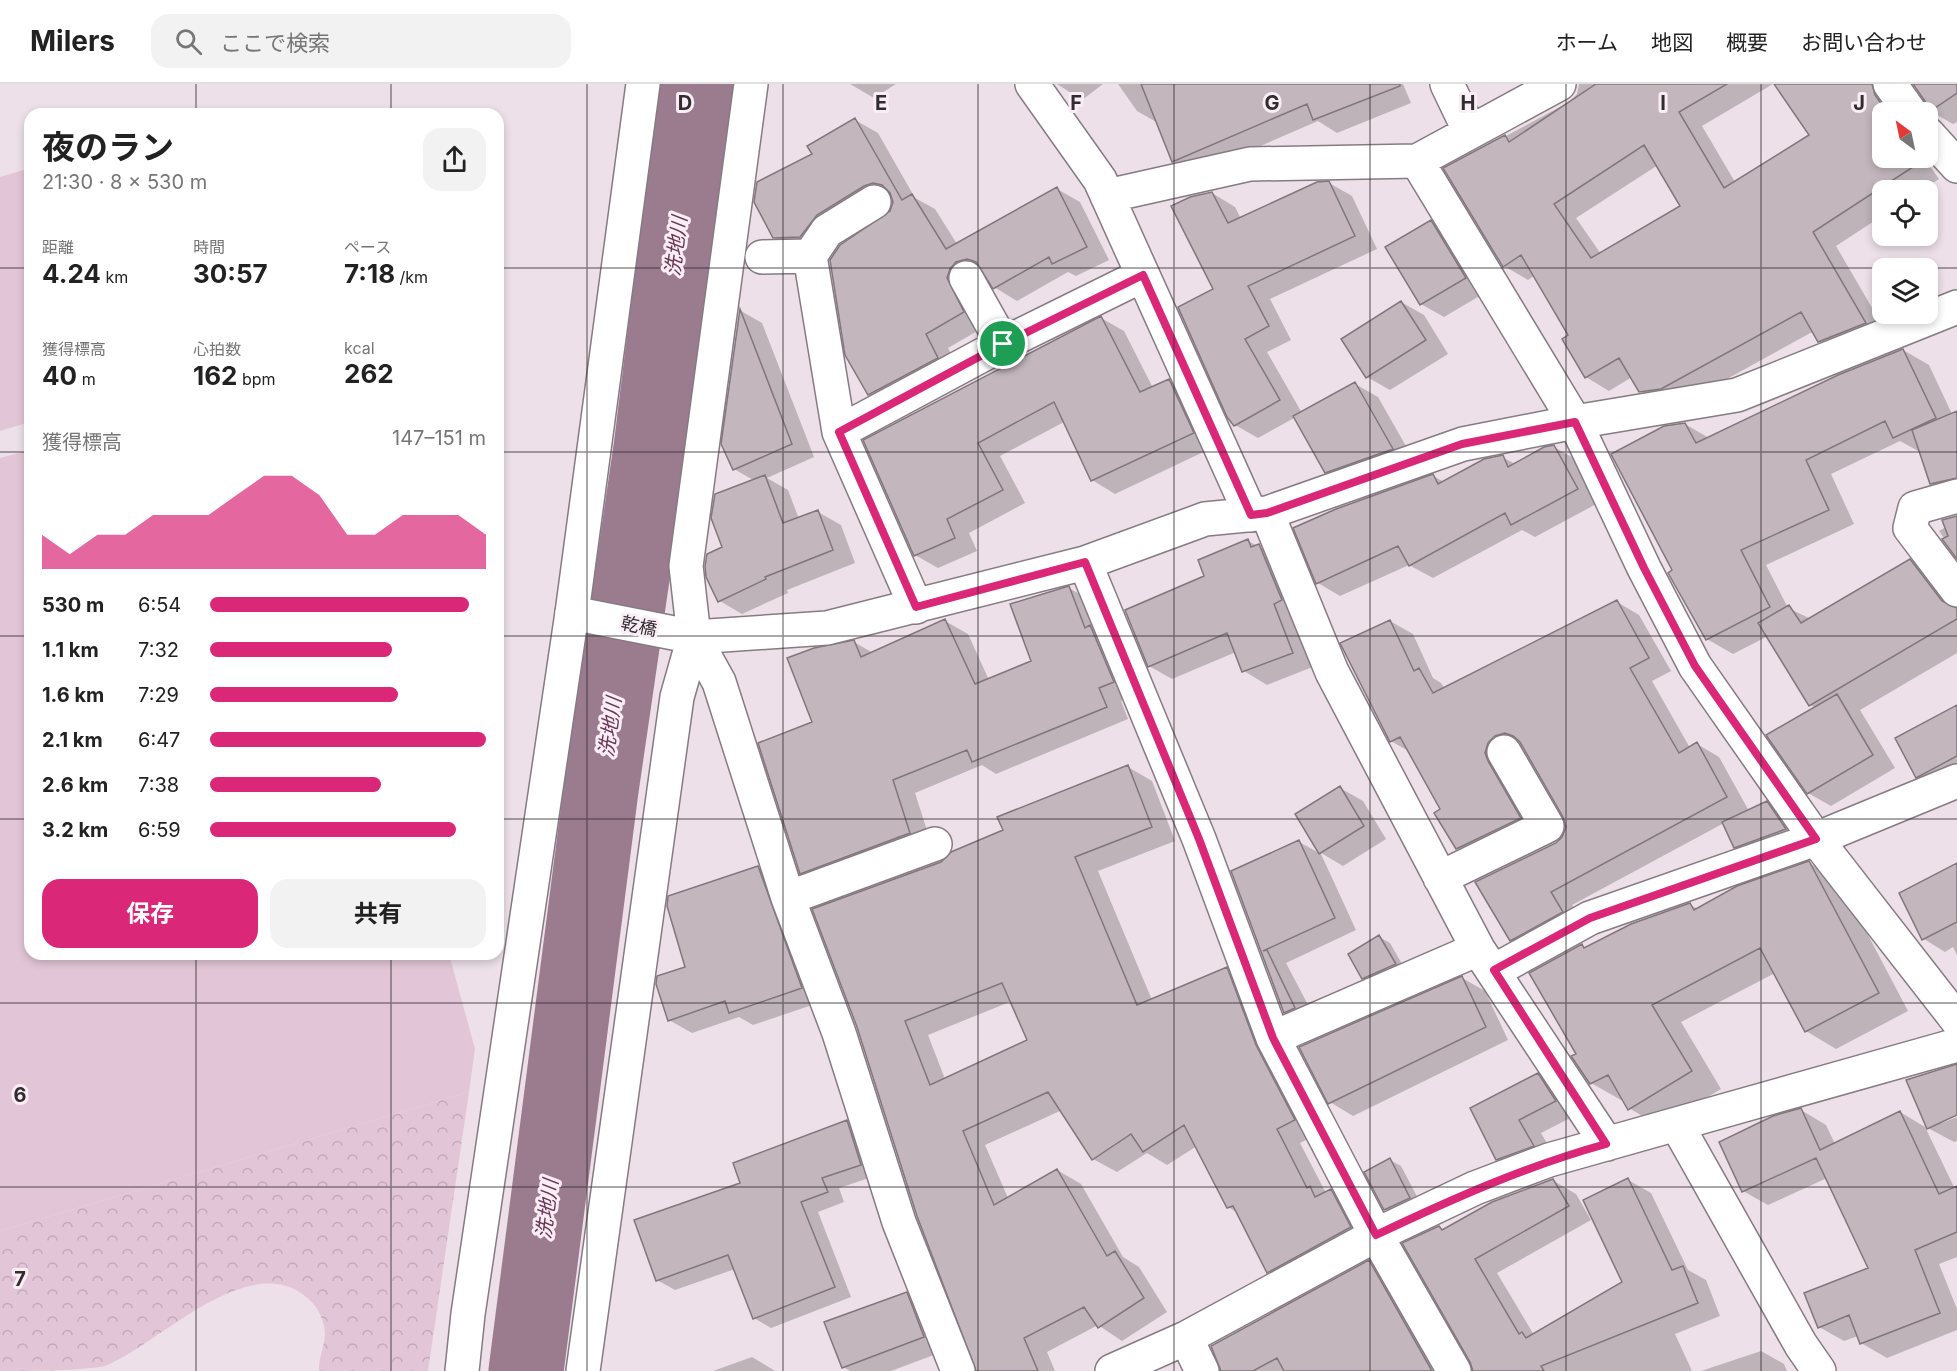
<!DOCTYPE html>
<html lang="ja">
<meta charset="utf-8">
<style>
body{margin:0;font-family:Inter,"Noto Sans JP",sans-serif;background:#f2f2f2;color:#222;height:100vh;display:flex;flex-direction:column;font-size:22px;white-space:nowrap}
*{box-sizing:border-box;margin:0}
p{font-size:20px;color:#767676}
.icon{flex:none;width:33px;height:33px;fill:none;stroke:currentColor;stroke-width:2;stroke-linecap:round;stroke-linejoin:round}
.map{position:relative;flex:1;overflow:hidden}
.sheet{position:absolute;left:24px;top:24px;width:480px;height:852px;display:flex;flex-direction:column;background:#fff;border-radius:18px;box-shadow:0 3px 9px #0003}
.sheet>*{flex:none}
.needle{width:39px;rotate:327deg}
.tools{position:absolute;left:1872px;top:18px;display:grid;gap:12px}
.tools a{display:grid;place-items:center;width:66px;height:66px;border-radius:12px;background:#fff;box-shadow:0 3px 9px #0003;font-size:30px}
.pin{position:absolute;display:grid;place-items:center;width:51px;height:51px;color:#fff;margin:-26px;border:3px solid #fff;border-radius:50%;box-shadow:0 2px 6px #0007}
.round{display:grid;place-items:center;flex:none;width:63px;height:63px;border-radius:18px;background:#f2f2f2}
.headline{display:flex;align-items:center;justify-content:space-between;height:102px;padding:0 18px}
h1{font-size:33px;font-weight:700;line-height:45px}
.figures{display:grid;grid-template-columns:repeat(3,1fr);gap:9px;height:102px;padding:6px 18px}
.figures div{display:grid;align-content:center}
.figures b{font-size:26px;font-weight:700}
.figures small{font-size:16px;font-weight:400}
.figures p{font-size:16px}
.chart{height:168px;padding:12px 18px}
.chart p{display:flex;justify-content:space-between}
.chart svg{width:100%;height:108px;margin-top:6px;fill:#db2777;opacity:.7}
.primary-button{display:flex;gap:12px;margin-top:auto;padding:12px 18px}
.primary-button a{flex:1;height:69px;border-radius:18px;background:#db2777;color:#fff;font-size:24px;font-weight:700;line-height:69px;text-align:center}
.primary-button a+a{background:#f2f2f2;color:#222}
ul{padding:0 18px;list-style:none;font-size:20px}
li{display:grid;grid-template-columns:96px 72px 1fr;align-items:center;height:45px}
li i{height:15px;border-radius:8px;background:#db2777}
header{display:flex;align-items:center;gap:36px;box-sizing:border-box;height:84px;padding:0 30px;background:#fff;border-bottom:2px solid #e0e0e0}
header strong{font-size:28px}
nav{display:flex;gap:33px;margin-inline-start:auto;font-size:21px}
.search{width:420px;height:54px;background:#f2f2f2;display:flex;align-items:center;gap:15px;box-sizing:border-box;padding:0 21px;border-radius:18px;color:#767676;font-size:22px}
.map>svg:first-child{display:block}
.forest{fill:url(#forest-crowns)}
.park{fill:#e2c6d7}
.shadow{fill:#0003;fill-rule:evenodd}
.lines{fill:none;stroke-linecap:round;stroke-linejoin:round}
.river{stroke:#9b7c8f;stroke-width:75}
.building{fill:#c3b6bd;stroke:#82767d;stroke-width:1.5;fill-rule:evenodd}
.minor-casing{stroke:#877b83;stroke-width:36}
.tertiary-casing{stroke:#877b83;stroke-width:36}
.minor{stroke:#fff;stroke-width:33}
.tertiary{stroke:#fff;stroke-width:33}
.route-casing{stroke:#fff;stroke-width:12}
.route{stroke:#db2777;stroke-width:8}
.grid{fill:none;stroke:#312c2f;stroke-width:1.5;stroke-opacity:0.55}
.labels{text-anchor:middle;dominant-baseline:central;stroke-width:6;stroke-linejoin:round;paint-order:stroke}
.street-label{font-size:18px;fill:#312c2f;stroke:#fbedf5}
.water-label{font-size:20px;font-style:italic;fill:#663856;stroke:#fbedf5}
.grid-label{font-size:20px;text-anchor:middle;font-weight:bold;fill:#312c2f;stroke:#fbedf5;stroke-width:6;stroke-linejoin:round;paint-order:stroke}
</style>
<header>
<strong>Milers</strong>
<div class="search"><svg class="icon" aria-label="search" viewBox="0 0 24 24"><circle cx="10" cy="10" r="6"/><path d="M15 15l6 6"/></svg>ここで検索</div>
<nav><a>ホーム</a><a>地図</a><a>概要</a><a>お問い合わせ</a></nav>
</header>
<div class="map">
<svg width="1957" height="1287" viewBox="0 0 1957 1287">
<defs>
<pattern id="forest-crowns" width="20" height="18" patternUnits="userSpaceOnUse" patternTransform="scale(1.5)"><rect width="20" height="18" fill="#e2c6d7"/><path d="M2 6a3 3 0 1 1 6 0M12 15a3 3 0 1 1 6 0" fill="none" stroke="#c2aab9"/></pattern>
</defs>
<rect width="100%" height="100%" fill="#ede0e8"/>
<!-- forest -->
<path class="forest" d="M469,1008L428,1287H319C318,1272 328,1257 324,1242C320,1225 312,1216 298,1207C238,1174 157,1261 105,1282C78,1287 30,1287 0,1287V1147Z"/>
<!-- park -->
<path class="park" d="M30,84V338L0,347V93Z
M30,366V870H449L475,965L469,1008L0,1147V374Z"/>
<!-- shadow -->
<path class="shadow" d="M850,0H896L874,14Z
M1057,0H1103L1082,16Z
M1118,0H1403L1411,19L1337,49L1318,37L1196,90L1173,77L1158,39L1137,27Z
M1579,0H1773L1702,42L1735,98L1811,51L1776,0H1901L1900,28H1882V74H1924L1939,95L1921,106H1882V132L1836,162L1889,253L1843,271L1819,257L1814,247L1685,318L1664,321L1640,307L1632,293L1609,307L1586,293L1570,252L1535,191L1528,196L1504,182L1445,85L1569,18L1577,10ZM1658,81L1682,122L1601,170L1576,134Z
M1915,0H1957V38L1953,40L1930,27L1927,16Z
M855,36L878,49L915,114L935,125L957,160L1057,105L1080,118L1109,176L1076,192L1068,188L1017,217L994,203L985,189L981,190L986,242L948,264L960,287L892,324L869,310L893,113L797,166L774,153L814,70Z
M1329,99L1352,112L1377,165L1270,215L1291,256L1267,268L1302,329L1355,300L1378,313L1415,378L1350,401L1326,387L1296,333L1258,354L1235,341L1180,224L1215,205L1212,109L1235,123L1241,135Z
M1431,138L1454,151L1488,207L1444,233L1421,220Z
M1401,218L1424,231L1448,270L1390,306L1367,293Z
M741,227L762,239L814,373L767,394L788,406L799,435L818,428L841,441L855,479L787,506L788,509L742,530L720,517L724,463L755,397L734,385L723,359Z
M1101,234L1124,247L1153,304L1169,296L1192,310L1216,362L1115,410L1092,396L1064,338L1000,372L1025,419L969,449L977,467L938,484L915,471L865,357Z
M1903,266L1929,281L1952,330L1957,328V414L1932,399L1920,368L1900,357L1831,390L1854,440L1766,481L1788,524L1811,535L1910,476L1939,493L1957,517V569L1860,626L1895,684L1831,722L1808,709L1816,624L1810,621L1768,552L1733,570L1707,555L1674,487L1685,340L1709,354Z
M1554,363L1577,376L1600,418L1535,453L1522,446L1433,494L1409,481L1340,512L1318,499L1433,392L1444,398L1502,373L1515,380Z
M1957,432V472L1939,447L1946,443L1944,437Z
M1248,457L1282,475L1315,582L1267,601L1244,587L1236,568L1172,595L1149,582L1206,493Z
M1069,504L1092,517L1136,611L1121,617L1128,635L996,690L982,681L915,709L932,762L824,802L801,789L814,639L854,558L873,569L945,537L968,550L989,596L1033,578Z
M1617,518L1639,531L1671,587L1652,597L1690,664L1697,660L1719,673L1749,727L1767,719L1778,726L1796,752L1747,769L1735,763L1724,739L1572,821L1584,841L1533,869L1511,856L1556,760L1564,752L1567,742L1565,732L1524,662L1518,664L1542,747L1480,777L1457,764L1442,726L1410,668L1391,657L1390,537L1413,550L1433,594L1441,599L1445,605Z
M1957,623V695L1939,705L1917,692Z
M1128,683L1152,697L1175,757L1098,787L1152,916L1226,885L1250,898L1318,1050L1300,1059L1326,1109L1331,1106L1354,1120L1374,1157L1292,1201L1268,1187L1238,1129L1228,1123L1197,1062L1167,1081L1147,1069L1117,1088L1093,1075L1062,1026L985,1061L1008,1114L1057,1086L1081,1100L1123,1173L1139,1183L1167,1228L1122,1257L1098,1241L1047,1268L1055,1287H978L858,943L942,779ZM1012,917L1029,957L945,995L928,951Z
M1340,704L1363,717L1386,755L1343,782L1321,769Z
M1299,758L1321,770L1356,846L1286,879L1316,936L1307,941L1285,928L1233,788Z
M1809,779L1839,796L1908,927L1836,965L1806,947L1775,889L1681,938L1721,1005L1659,1042L1629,1024L1624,1015L1621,1016L1591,999L1578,970L1582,862L1586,864L1690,821L1698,825Z
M1957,781V871L1953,863L1945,868L1924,855Z
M758,784L781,797L824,917L753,941L739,933L692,949L669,936Z
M1379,853L1390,859L1406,887L1375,900L1363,894Z
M1462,894L1485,907L1508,956L1353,1032L1330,1018Z
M1957,982V1030L1942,1036V1039L1957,1033V1057L1954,1058L1928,1044Z
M1538,991L1561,1004L1578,1030L1541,1049L1556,1075L1521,1088L1497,1075Z
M1801,1026L1826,1041L1835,1060L1900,1028L1925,1043L1955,1105L1957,1104V1173L1939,1180L1957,1225V1246L1887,1274L1861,1259L1858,1252L1844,1257L1819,1243L1870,1185L1827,1094L1768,1121L1743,1107Z
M847,1037L864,1048L878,1091L839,1104L844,1118L818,1128L851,1213L771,1244L754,1234L735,1185L675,1206L657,1196L742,1099Z
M1390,1076L1401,1082L1421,1120L1397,1132L1385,1125Z
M1552,1096L1576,1110L1591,1136L1497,1189L1534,1251L1624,1198L1628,1096L1651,1109L1688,1186L1706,1196L1720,1232L1675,1250L1692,1287H1472L1439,1143L1445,1147Z
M1369,1178L1391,1191L1446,1287H1222Z
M906,1210L929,1223L947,1266L891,1287H850L843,1283Z
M1761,1267L1784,1280L1787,1287H1701Z
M752,1273L775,1287H713Z"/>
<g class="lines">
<!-- river -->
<path class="river" d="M526,1287L601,706L651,364L696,0"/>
</g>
<!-- building -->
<path class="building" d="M1141,0H1400V2L1313,36L1307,20L1172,78Z
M1596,0H1727L1679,28L1724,104L1809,51L1774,0H1872L1875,11L1887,28H1882V74H1911L1916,81L1813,148L1866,239L1818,258L1801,228L1661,305L1639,308L1619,274L1585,294L1562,255L1568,251L1521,171L1503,183L1443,84L1505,51L1509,58ZM1644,61L1680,122L1591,174L1554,120Z
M1913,0H1957V9L1929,28L1925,17Z
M855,34L902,116L912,110L946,165L1057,103L1087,163L1052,180L1049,173L993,205L976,178L967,175L956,178L950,185L947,194L964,228L926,250L938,274L868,311L845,271L830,176L840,161L890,127L893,118L890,109L882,101L873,99L864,102L817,131L800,153L773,154L754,118L757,98L812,70L807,62Z
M1329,97L1355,152L1248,202L1269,242L1245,255L1280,316L1234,342L1227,333L1178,223L1213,205L1171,122L1190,113L1212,108L1228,139L1317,98Z
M1431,136L1466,194L1420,221L1385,163Z
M1401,217L1426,256L1366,294L1341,255Z
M740,225L792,360L733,386L721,360Z
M1101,232L1140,308L1169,295L1194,349L1091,397L1054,318L978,359L1003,406L947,435L955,454L914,472L863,356Z
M1903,265L1936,334L1893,354L1885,337L1806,376L1829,426L1741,466L1770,523L1706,556L1668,489L1672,486L1611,370L1664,342L1685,339L1696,359L1838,291Z
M1355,298L1393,365L1325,389L1293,332Z
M1957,327V394L1930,400L1912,346Z
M1554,361L1578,405L1511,441L1505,429L1409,482L1398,462L1316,500L1293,444L1336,425L1433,390L1438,400L1484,375L1503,371L1508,383L1544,363Z
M765,391L783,439L818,426L833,466L765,493L766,495L718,518L706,493L705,482L707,470L722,463L711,434L715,410Z
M1957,432V475L1942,455L1948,452L1942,436Z
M1248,455L1251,463L1259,460L1282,516L1274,520L1293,569L1242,588L1227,549L1148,583L1125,526L1204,492L1198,476Z
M1910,475L1942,517L1957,524V535L1809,622L1758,539L1789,521L1801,539Z
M1069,502L1085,544L1090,541L1114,598L1099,604L1107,623L972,678L967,666L893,696L910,749L800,790L758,659L812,638L787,574L814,564L854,556L861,573L945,535L975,600L1031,577L1010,520Z
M1617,516L1649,574L1630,584L1679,669L1697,658L1727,713L1551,808L1563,828L1510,857L1475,798L1556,759L1562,753L1566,743L1563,733L1520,658L1513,652L1505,649L1495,652L1488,659L1485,669L1488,677L1521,734L1456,765L1434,729L1440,725L1400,653L1390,658L1340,559L1390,536L1414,587L1419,584L1433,609Z
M1837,610L1873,671L1807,710L1766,651Z
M1957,621V672L1916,694L1895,654Z
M1128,681L1152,743L1075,773L1137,921L1227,883L1256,961L1295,1036L1277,1045L1307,1104L1310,1102L1315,1113L1331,1105L1351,1143L1267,1189L1233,1122L1227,1124L1184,1041L1143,1068L1131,1050L1092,1076L1048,1008L963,1047L994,1121L1057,1085L1107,1172L1115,1167L1144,1214L1098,1244L1084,1223L1024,1254L1038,1287H976L917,1132L857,943L812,825L941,778L951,768L1003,746L997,733ZM1002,899L1027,956L930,1001L905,937Z
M1340,702L1364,742L1319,770L1295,730Z
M1767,717L1786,745L1734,764L1722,738Z
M1299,756L1335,834L1263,867L1267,866L1295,924L1284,929L1231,787Z
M1809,777L1879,909L1805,948L1760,864L1652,921L1692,987L1628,1026L1608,991L1590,1000L1571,972L1576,970L1529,889L1582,860L1584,864L1631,840L1690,819L1694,826L1737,802Z
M1957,779V838L1922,856L1899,809Z
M758,782L802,904L729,929L725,917L668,937L656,900L657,892L685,883L667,822L668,812Z
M1379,851L1396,880L1362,895L1348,870Z
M1462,892L1486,943L1328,1020L1299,963Z
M1957,980V1031L1927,1045L1906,996Z
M1538,989L1556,1017L1519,1036L1534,1062L1496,1076L1470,1024Z
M1801,1024L1820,1066L1900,1027L1939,1110L1957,1102V1148L1915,1166L1940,1229L1860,1260L1849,1231L1818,1244L1804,1209L1868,1184L1816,1074L1742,1108L1719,1058L1773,1032Z
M847,1036L861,1081L822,1094L828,1108L801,1118L835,1203L753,1235L728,1171L656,1197L634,1136L740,1099L733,1079Z
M1390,1074L1410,1114L1384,1126L1364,1088Z
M1628,1094L1672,1186L1683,1182L1698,1219L1541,1282L1544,1287H1473L1470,1278L1402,1159L1439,1142L1442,1146L1492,1118L1553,1095L1569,1122L1475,1175L1519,1250L1522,1248L1526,1254L1622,1198L1583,1116Z
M1369,1176L1432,1287H1284L1277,1274L1253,1287H1221L1211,1262Z
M907,1208L924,1253L842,1284L824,1238Z"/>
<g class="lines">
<!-- minor casing -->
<g class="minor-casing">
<path id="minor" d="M1032,0L1100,96L1251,431
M1447,0L1470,48
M1890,0L1910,28
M1928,50L1957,82
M1417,77L1575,338L1644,484L1695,582L1816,755L1957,936
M1107,112L1250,80L1417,77L1559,0
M874,118L827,147L810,172L839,348L916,523
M762,173L810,172
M966,194L1003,260
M839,348L1003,260L1143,191
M1957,412L1915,424L1910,444L1957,506
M1267,429L1332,588L1478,865L1607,1060
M1085,479L1199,755L1273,954L1376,1151L1454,1287
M572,529L694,553L827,544L1085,479L1205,435L1267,429L1463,360L1575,338L1737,311L1957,223
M694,553L719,598L788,814L839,949L899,1138L958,1287
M1440,794L1547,742L1504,668
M788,814L935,760
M1494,887L1590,834L1816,755L1957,697
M1273,954L1478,865
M1677,1041L1801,1261L1819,1287
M1186,1254L1376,1151L1475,1104L1549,1076L1957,961
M583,1287L677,613L694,553L686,482L751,0
M1112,1287L1186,1254L1202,1287"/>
</g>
<!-- tertiary casing -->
<g class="tertiary-casing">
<path id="tertiary" d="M462,1287L468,1230L572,529L643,0"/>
</g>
<!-- minor -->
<use href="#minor" class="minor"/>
<!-- tertiary -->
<use href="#tertiary" class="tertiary"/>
</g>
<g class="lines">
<!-- route casing -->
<g class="route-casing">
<path id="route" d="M1143,191L1251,431L1267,429L1462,360L1575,338L1644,484L1695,582L1816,755L1590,834L1494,886L1606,1060C1526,1082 1452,1115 1376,1151L1273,954L1199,755L1085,478L916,523L839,348L1003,260Z"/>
</g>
<!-- route -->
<use href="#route" class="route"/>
</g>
<!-- grid -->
<path class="grid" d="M196,0V30M391,0V30M587,0V1287M783,0V1287M978,0V1287M1174,0V1287M1370,0V1287M1566,0V1287M1761,0V1287M0,184H30M498,184H1957M0,368H30M498,368H1957M0,552H30M498,552H1957M0,735H30M498,735H1957M196,870V1287M391,870V1287M0,919H1957M0,1103H1957"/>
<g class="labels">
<!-- street labels -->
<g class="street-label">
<text transform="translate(639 542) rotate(12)">乾橋</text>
</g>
<!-- water labels -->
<g class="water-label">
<text transform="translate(676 162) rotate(-83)">洗地川</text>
<text transform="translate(610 643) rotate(-82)">洗地川</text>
<text transform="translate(547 1125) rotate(-83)">洗地川</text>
</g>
</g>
<g class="grid-label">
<text x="685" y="26">D</text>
<text x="881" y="26">E</text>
<text x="1076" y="26">F</text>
<text x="1272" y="26">G</text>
<text x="1468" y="26">H</text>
<text x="1663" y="26">I</text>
<text x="1859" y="26">J</text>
<text x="20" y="1018">6</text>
<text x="20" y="1202">7</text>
</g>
</svg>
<div class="tools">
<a><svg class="needle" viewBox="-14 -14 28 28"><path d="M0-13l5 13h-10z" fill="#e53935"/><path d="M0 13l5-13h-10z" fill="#767676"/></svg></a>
<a><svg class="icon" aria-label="locate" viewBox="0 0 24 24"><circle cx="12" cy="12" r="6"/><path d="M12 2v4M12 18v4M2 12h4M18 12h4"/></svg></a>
<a><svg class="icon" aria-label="layers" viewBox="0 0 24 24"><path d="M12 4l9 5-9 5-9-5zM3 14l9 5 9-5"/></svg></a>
</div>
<div class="pin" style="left:1003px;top:260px;background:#1e9e55"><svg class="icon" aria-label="arrive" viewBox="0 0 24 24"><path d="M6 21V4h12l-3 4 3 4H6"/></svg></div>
<section class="sheet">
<div class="headline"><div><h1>夜のラン</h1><p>21:30 · 8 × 530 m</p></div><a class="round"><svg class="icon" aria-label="share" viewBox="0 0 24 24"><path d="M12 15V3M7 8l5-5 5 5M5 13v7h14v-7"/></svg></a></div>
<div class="figures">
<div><p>距離</p><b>4.24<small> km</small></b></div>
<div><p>時間</p><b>30:57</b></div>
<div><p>ペース</p><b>7:18<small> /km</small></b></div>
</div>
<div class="figures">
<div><p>獲得標高</p><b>40<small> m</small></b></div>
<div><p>心拍数</p><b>162<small> bpm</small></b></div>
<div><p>kcal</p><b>262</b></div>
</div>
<div class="chart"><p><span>獲得標高</span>147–151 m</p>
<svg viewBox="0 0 160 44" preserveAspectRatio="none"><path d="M0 44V30L10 38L20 30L30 30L40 22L50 22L60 22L70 14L80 6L90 6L100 14L110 30L120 30L130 22L140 22L150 22L160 30V44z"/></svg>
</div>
<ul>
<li><b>530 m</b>6:54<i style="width:94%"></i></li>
<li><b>1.1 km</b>7:32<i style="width:66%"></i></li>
<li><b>1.6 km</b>7:29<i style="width:68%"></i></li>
<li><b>2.1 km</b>6:47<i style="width:100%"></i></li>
<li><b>2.6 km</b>7:38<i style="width:62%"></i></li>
<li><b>3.2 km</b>6:59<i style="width:89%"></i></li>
</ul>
<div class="primary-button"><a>保存</a><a>共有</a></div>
</section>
</div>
